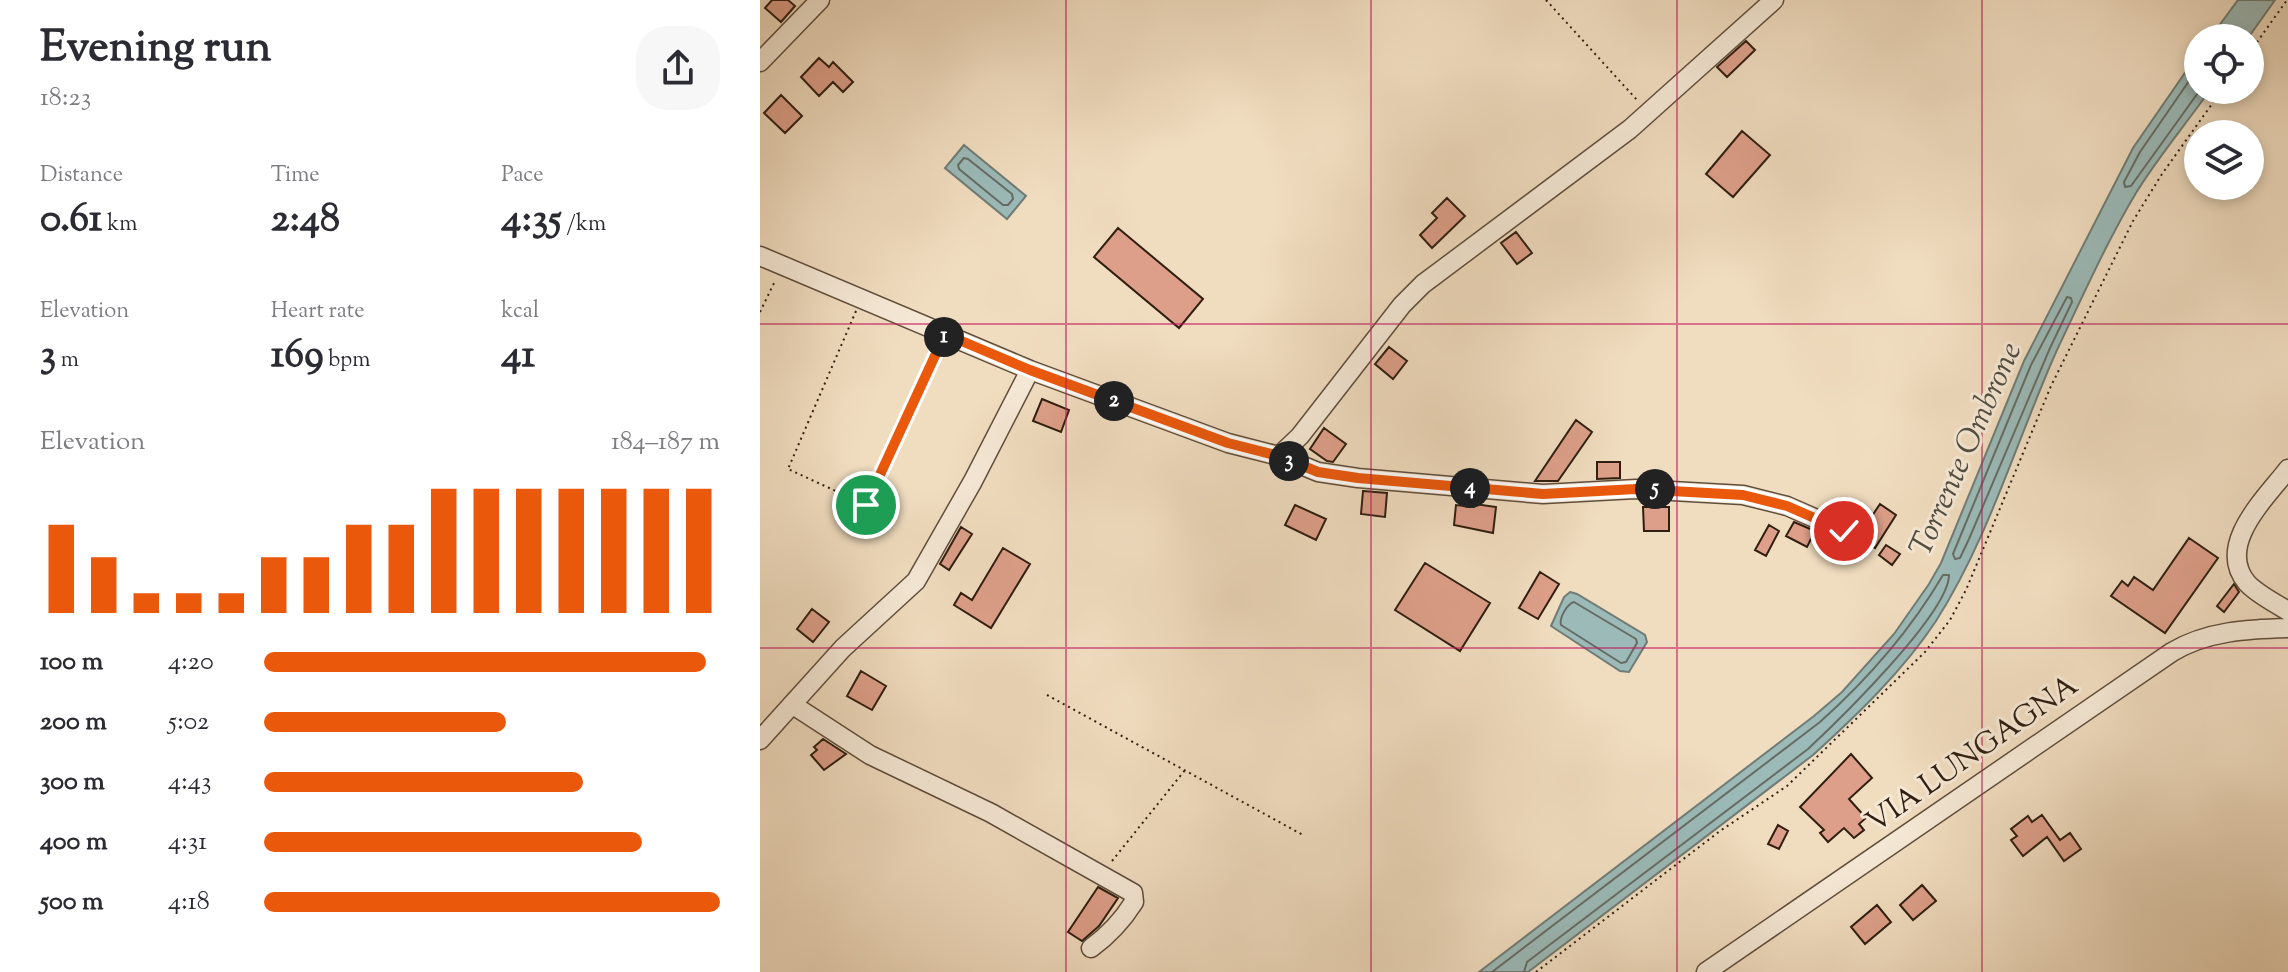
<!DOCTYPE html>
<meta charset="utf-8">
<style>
body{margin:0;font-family:"Sorts Mill Goudy",serif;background:#f7f7f7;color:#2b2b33;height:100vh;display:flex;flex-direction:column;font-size:30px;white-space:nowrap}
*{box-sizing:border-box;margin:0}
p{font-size:26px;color:#7c7c81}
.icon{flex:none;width:44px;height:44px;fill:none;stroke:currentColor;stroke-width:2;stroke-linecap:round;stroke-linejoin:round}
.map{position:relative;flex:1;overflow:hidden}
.sheet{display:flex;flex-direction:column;background:#fff;width:760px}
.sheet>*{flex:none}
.buttons{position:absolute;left:1424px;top:24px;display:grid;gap:16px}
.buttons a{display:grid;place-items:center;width:80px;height:80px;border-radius:50%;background:#fff;box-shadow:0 4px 12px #0003;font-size:40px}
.pin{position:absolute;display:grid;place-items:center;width:68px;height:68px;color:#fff;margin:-34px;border:4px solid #fff;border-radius:50%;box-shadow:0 2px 8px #0007}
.km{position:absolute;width:40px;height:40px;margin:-20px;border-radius:50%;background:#222;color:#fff;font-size:22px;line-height:40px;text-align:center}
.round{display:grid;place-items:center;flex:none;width:84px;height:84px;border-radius:32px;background:#f7f7f7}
.summary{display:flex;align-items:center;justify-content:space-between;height:136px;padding:0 40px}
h1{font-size:44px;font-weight:800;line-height:60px}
.figures{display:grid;grid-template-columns:repeat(3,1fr);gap:12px;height:136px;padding:8px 40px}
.figures div{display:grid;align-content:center}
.figures b{font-size:40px;font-weight:800}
.figures small{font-size:22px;font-weight:400}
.figures p{font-size:22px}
.chart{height:224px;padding:16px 40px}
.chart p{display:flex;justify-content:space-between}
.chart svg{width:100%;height:144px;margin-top:8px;stroke:#ea580c;stroke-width:6}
ul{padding:0 40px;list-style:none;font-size:26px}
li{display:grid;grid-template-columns:128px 96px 1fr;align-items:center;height:60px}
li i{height:20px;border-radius:10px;background:#ea580c}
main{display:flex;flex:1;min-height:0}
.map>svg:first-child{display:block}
.water{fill:#9bbab8;stroke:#707c75;stroke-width:2}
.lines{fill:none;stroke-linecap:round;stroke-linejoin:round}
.shore{stroke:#666c64;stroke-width:2}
.building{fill:#dd9f89;stroke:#301e10;stroke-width:2}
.minor-casing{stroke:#604e3c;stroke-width:21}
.path{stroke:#301e10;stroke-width:2;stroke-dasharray:2 4;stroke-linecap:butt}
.minor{stroke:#f5e8d5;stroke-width:18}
.route-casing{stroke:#fff;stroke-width:16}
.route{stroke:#ea580c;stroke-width:10}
.grid{fill:none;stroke:#c2185b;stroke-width:2;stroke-opacity:0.55}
.labels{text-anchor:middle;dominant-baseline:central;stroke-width:6;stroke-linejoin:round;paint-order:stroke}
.street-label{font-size:30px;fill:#301e10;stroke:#f5e8d5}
.water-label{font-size:32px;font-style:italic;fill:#504d42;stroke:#f5e8d5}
</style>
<main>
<section class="sheet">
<div class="summary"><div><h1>Evening run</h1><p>18:23</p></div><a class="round"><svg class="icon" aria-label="share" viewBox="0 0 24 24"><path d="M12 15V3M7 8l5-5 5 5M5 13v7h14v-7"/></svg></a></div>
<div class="figures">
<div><p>Distance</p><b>0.61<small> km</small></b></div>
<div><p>Time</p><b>2:48</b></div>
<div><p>Pace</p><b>4:35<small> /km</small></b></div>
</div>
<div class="figures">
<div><p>Elevation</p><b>3<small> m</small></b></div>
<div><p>Heart rate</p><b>169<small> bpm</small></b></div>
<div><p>kcal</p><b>41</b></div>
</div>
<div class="chart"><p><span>Elevation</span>184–187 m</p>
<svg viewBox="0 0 160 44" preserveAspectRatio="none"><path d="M5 44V17M15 44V27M25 44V38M35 44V38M45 44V38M55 44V27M65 44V27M75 44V17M85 44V17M95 44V6M105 44V6M115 44V6M125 44V6M135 44V6M145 44V6M155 44V6"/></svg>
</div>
<ul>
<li><b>100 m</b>4:20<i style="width:97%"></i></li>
<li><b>200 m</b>5:02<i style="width:53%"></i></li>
<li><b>300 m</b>4:43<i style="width:70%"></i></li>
<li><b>400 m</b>4:31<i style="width:83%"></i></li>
<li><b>500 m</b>4:18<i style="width:100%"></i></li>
</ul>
</section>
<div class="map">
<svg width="1528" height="972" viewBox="0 0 1528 972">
<rect width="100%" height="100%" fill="#f0dcbf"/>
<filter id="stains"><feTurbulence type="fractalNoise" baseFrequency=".0025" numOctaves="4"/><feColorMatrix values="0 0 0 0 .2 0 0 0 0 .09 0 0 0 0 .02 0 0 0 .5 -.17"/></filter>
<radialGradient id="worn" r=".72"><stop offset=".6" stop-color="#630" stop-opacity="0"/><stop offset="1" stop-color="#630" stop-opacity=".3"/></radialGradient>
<!-- water -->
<path class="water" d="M1478,0H1515L1488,38H1450Z
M1438,54V90H1450C1426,124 1398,157 1376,193C1346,243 1322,298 1297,350C1257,439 1229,538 1176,621C1143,671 1097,715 1053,755L768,972H719L1054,716L1082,692L1134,634L1169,584L1181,563L1264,361L1373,148Z
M204,145L266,196L247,219L185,168Z
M810,592L817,594L885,635L887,642L869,672L860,671L791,626L804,597Z"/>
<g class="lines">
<!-- shore -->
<path class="shore" d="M1438,68L1380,152L1364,182L1365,187L1371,186L1440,90
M204,158L208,159L252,194L253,199L248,205H243L199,169L198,165Z
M1307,297L1311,298L1312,302L1290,348L1209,539L1200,558L1195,559L1193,554L1271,365Z
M814,602L876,639L877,643L866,662L861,663L801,625C799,618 807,604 814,602Z
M732,972L1060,722C1108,679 1150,631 1183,575H1189C1189,613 1078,721 1048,749L767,962L764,972"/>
</g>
<!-- building -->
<path class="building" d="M12,0H28L35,6L21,22L5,8Z
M986,41L995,50L967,77L957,67Z
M59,58L69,67L73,62L93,82L83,92L73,82L59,96L41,77Z
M21,95L42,116L25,133L4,113Z
M982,131L1010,155L973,197L946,174Z
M687,198L705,216L672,248L660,235L677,218L672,213Z
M358,228L443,299L419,328L334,257Z
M756,232L772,253L757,264L741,243Z
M629,347L647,361L633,379L615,364Z
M282,399L309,410L301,432L273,421Z
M816,420L832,432L798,481H775Z
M564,428L586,444L573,462L567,461L550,449Z
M837,462H860V478L837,479Z
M603,491L627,493L625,517L601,514Z
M715,504L736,507L733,533L694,525L696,505L714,507Z
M1120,504L1136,515L1115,548L1095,535V527L1105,512L1112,516Z
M535,505L566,519L556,540L525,525Z
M883,507H909V531H884Z
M1034,522L1055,531L1047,547L1026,536Z
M1009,525L1019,531L1006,556L995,550Z
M201,527L212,534L189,570L180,564Z
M1429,538L1458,558L1405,633L1351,596L1362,581L1368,586L1374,577L1393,590Z
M1126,545L1140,554L1132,565L1119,555Z
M243,548L270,564L231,628L194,605L201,593L212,600Z
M665,563L730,603L700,651L635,610Z
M780,572L799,584L778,619L759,608Z
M1474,584L1479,592L1464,612L1457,606Z
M52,609L69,622L53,642L37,629Z
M101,671L126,686L112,710L87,696Z
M63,739L86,754L64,770L51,755L57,750L54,747Z
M1091,754L1112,778L1089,799L1106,818L1099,824L1104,830L1094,838L1084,828L1068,842L1060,833L1064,830L1040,807Z
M1282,815L1300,840L1310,833L1321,849L1304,861L1287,837L1263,856L1251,840L1257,836L1251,829L1268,816L1272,822Z
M1018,825L1028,831L1019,849L1008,844Z
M1162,885L1176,901L1153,920L1140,905Z
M338,887L358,898L339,926L322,941L308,932Z
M1117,905L1131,922L1105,944L1091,927Z"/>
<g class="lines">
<!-- minor casing -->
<g class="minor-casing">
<path id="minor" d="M0,62L60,0
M0,256L270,370L468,443L519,456L558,472L598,478L783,494L876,489L983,495L1027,506L1084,531
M519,456L540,436L642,305L663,284L870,129L1014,0
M1528,469C1506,498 1455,545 1487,583C1497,594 1515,603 1528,611
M33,705L110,755L231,813L373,893L374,902C362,921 349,935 331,948
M0,740L83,648L156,581L213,481L270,370
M946,972L1412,652C1447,631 1488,629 1528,628"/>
</g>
<!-- path -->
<path class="path" d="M786,0L877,100
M1490,52L1527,0
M96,311L28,469L106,505L179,349
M0,312L15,281
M287,695L543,835
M352,861L425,770
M776,972L960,831L1027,786L1165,652L1190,620L1206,590L1291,386L1373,221L1402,174L1462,90"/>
<!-- minor -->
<use href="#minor" class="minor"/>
</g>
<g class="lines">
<!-- route casing -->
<g class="route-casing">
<path id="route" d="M106,505L185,334L270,370L468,443L519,456L558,472L598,478L783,494L876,489L983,495L1027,506L1084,531"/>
</g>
<!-- route -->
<use href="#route" class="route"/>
</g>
<!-- grid -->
<path class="grid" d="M306,0V972M611,0V972M917,0V972M1222,0V972M0,324H1528M0,648H1528"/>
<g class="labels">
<!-- street labels -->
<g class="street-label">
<text transform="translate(1213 755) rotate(-35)">VIA LUNGAGNA</text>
</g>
<!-- water labels -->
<g class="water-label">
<text transform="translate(1207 450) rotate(-66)">Torrente Ombrone</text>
</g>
</g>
<rect width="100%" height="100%" filter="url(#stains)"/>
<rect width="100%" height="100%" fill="url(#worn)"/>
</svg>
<div class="buttons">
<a><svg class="icon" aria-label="locate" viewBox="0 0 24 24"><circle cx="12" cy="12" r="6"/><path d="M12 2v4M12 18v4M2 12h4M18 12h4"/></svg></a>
<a><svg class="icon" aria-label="layers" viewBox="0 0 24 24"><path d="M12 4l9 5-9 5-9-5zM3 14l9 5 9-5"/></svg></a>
</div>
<div class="pin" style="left:106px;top:505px;background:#1e9e55"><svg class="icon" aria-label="arrive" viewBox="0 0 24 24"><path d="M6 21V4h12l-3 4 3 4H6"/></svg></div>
<div class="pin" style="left:1084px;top:531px;background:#d93025"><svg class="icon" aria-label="check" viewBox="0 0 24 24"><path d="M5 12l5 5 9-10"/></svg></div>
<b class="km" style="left:184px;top:337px">1</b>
<b class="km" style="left:354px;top:401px">2</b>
<b class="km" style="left:529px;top:461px">3</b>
<b class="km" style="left:710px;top:488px">4</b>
<b class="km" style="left:895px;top:489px">5</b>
</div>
</main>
